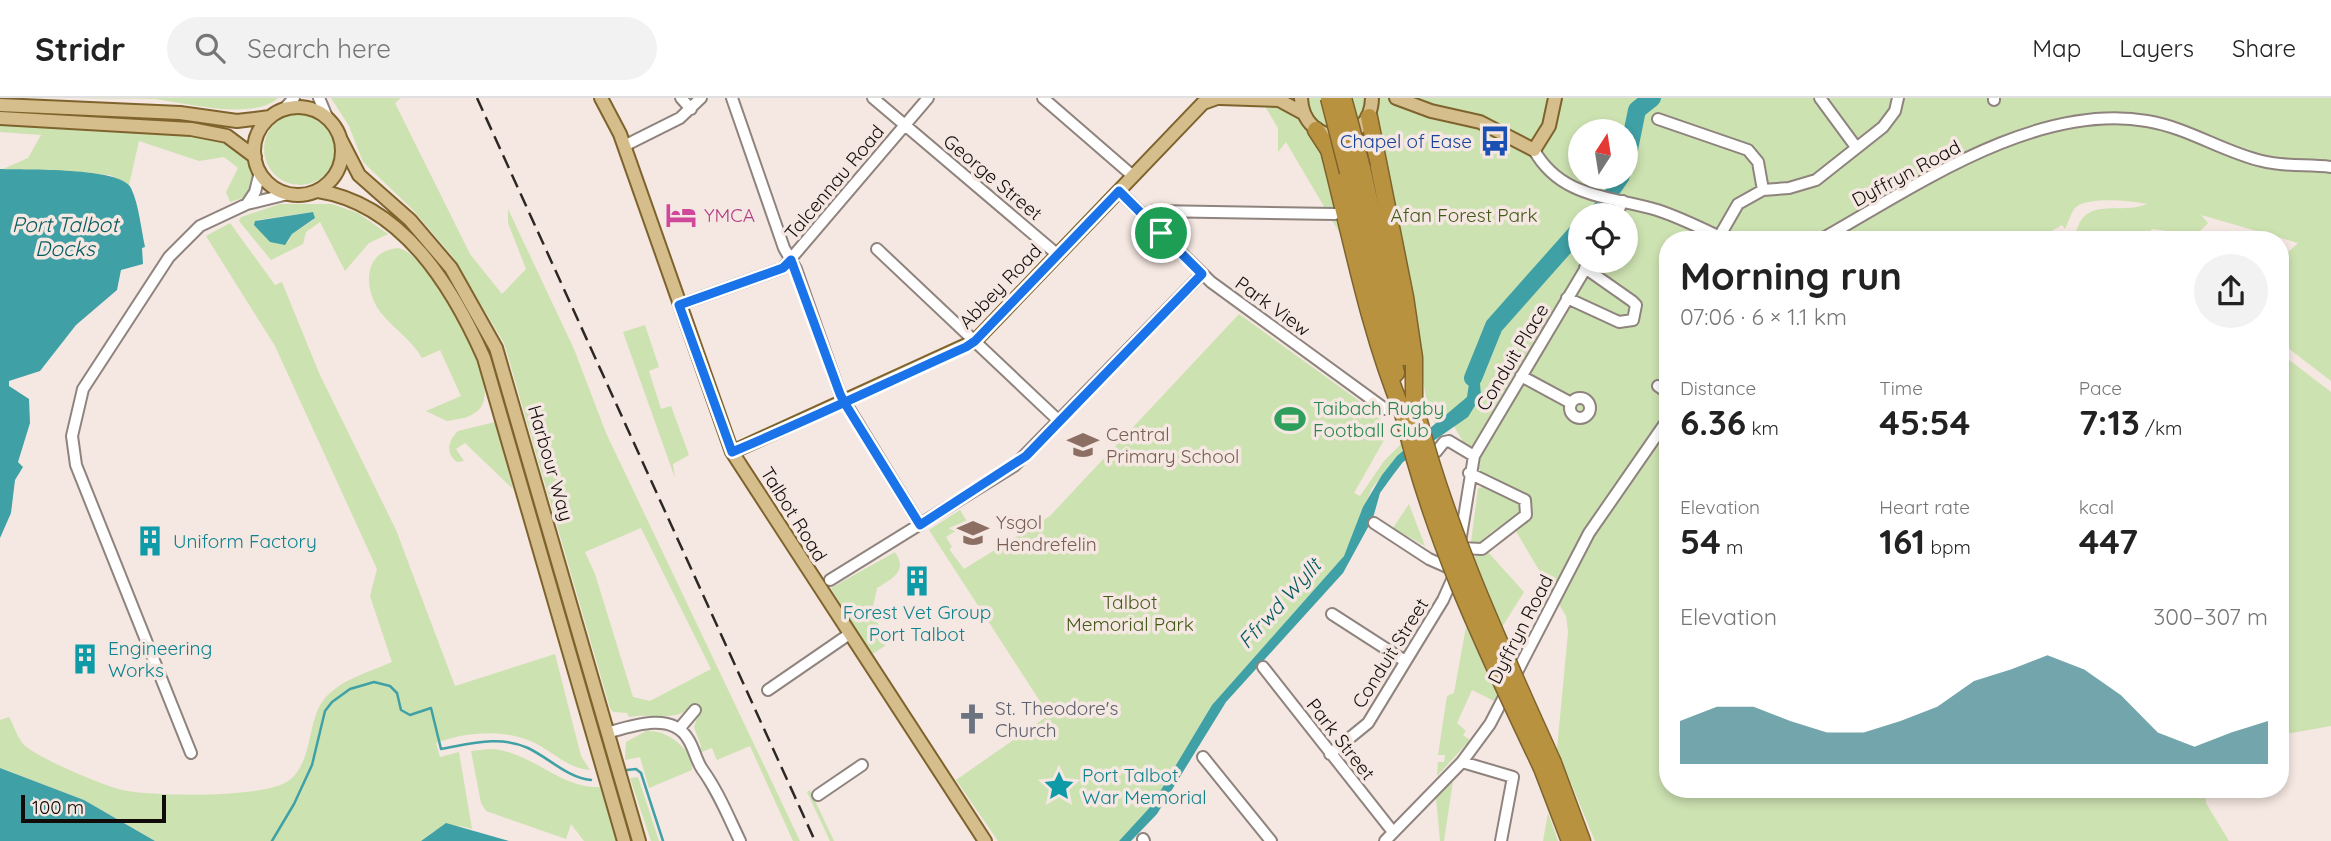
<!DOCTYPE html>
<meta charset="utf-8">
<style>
body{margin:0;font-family:Quicksand,sans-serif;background:#f2f2f2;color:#222;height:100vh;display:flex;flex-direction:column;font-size:26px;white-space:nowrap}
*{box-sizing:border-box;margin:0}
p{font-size:23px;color:#767676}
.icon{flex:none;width:38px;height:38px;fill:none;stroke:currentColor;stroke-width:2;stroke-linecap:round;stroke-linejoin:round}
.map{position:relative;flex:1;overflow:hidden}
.panel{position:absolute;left:1659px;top:133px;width:630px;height:567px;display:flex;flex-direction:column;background:#fff;border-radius:28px;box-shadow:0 4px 10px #0003}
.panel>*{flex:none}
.needle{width:46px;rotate:12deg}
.fabs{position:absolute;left:1568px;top:21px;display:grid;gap:14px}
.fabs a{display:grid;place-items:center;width:70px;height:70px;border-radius:50%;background:#fff;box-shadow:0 4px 10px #0003;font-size:35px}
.scale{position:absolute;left:21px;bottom:18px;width:145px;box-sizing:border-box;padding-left:7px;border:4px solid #110c0a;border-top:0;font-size:19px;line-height:24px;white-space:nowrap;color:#110c0a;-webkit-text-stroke:5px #f5e7e1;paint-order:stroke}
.pin{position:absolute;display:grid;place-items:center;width:60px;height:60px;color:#fff;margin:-30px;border:4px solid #fff;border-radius:50%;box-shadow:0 2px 7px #0007}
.round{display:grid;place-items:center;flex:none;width:74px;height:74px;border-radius:37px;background:#f2f2f2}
.summary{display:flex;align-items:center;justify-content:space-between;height:119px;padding:0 21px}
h1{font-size:38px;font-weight:700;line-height:52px}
.figures{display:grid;grid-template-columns:repeat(3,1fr);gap:10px;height:119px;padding:7px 21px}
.figures div{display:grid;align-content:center}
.figures b{font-size:35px;font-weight:700}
.figures small{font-size:19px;font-weight:400}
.figures p{font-size:19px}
.chart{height:196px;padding:14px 21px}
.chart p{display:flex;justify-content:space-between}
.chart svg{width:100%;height:126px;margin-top:7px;fill:#398189;opacity:.7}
header{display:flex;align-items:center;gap:42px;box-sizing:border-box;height:98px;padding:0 35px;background:#fff;border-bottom:2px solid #e0e0e0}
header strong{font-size:33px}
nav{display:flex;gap:38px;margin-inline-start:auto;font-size:24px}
.search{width:490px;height:63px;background:#f2f2f2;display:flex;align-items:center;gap:18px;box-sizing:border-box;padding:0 24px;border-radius:38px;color:#767676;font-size:26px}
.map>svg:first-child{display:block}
.green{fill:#cde2b1;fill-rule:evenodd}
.water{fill:#3fa0a5}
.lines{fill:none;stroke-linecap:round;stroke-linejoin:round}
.stream{stroke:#3fa0a5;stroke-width:2.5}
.river{stroke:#3fa0a5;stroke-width:18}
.minor-casing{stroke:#8f837e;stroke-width:14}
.major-casing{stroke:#7e632d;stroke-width:16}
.highway-casing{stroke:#7e632d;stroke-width:19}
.minor{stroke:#fff;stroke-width:10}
.major{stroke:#d5be8c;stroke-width:12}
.highway{stroke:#b99240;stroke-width:16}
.rail{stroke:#2e2825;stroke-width:2.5;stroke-dasharray:14 7;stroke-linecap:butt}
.highway-bridge-casing{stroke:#7e632d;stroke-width:19;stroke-linecap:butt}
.highway-bridge{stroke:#b99240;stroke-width:16}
.route-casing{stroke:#fff;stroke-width:14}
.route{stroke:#1a73e8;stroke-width:9}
.labels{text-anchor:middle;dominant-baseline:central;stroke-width:7;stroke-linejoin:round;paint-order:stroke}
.transit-label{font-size:19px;fill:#164399;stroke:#f5e7e1;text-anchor:end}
.street-label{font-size:19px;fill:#110c0a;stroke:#f5e7e1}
.hotel-label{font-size:19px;fill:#b23c85;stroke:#f5e7e1;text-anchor:start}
.park-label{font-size:19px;fill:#435a18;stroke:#f5e7e1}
.leisure-label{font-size:19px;fill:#27864d;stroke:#f5e7e1;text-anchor:start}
.education-label{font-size:19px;fill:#785e54;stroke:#f5e7e1;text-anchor:start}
.culture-label{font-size:19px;fill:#0d838f;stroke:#f5e7e1;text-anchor:start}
.worship-label{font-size:19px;fill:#5b616d;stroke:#f5e7e1;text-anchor:start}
.water-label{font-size:21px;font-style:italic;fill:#055b5f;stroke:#f5e7e1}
</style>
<header>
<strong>Stridr</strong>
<div class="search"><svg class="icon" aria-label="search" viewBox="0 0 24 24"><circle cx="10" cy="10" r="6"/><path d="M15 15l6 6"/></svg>Search here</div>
<nav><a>Map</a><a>Layers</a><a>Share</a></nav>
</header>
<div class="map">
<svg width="2331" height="743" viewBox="0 0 2331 743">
<rect width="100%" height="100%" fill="#f5e7e1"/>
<!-- green -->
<path class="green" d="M79,0H278C252,23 187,5 155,1C132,0 104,1 79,0Z
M331,0H401L395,5L470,156L502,196L526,171L508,125V111L574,251L606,335L800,743H793L750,648L717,662L712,650L699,655L701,648L694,629L700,612L692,606C679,626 651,614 629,619L627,615L613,614L610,610L504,245L452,158L413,112L363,64L349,28ZM641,430L711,571L650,603L633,599L595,476L585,454Z
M1260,0H2331V283L2280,244V162L2298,145L2201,117L2208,125L2196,137L2152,131L2143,142H2075C2080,95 2120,118 2147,106C2132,103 2086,98 2075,110C2071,115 2068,125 2065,131L2062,127L2036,142H1668V691H2205L2206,705L2229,743H1595L1557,651L1568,534L1566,518L1510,423L1491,434L1487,442L1477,447L1471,444L1478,390L1489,388L1445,313L1435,326L1429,315L1421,273L1286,44L1278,54V30ZM1580,33H1626V79H1580ZM1580,117H1626V163H1580Z
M264 51a36 36 0 1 1 72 0a36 36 0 1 1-72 0Z
M0,25L210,39C234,47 271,72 243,100L230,104L226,94L238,70L224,59L199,63L139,43L129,87L110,77L3,71L28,60L41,37L0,34Z
M332,106L358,115L388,136L369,145L345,173L320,124L306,134L303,146L271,162L239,123L241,119L280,106ZM313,114V122L292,136L288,144L257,122Z
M230,125L275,187L282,184L319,275L396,432L455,588L555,556L581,658L590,672C570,670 558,659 542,649C511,630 469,633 436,645L440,659L459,654L472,731C450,724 439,728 421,743H155L84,702L0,670V622L9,619C14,627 17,640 24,647C40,661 105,689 127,693C157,698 269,701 291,681C316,658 305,616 330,595C346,580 372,573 392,564L370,498L377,471L275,248L206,138Z
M398,150C432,157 502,279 481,309C473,320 459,321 447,323L426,313L461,298L440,252L422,260C410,240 396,233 382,216C363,193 362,153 398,150Z
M1239,216L1380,318L1384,342L1354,395L1360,398L1384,363L1401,346L1402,354L1372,390L1344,458L1212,607L1152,707L1119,743H998L956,682L1049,617L929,432L960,412L968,425L946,439L952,449L949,451L964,471L1050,418Z
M645,227L659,269L649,273L661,311L671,308L689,357L673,366L675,380L623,234Z
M2280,255L2331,294V628L2280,637Z
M495,324L513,391L465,345L456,351L464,363L457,364C445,355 448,343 458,333Z
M1409,406L1425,448L1393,430Z
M1487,453L1524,494L1502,529L1472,460Z
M895,454C908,473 893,480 877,490L873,509L885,548L871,557L831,490Z
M1466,529L1498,597L1494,603L1472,592L1457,625L1466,633L1463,637L1470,642L1437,678L1438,664H1444L1445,657H1438L1447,598L1454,595Z
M646,633C666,632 679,644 692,659V672L649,690L640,659L625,662L626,644Z
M490,651C530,652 560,691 600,689L617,743H584L571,726L566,741L486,713L481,705L471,653Z
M638,679L659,743H651L630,680Z
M1453,683L1444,743H1440L1436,700Z
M810,692L834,743H830L807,694Z
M1548,715L1558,743H1543Z"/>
<!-- water -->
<path class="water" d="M1631,20L1641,22L1629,82L1605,117H1585L1616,79H1626V43Z
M0,71C25,72 121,69 131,90C139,107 141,131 145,149L142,150L143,166L121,172L117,192L76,227L40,273L9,283V288L29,301L30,325L18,364L23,369L15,382L11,415L0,440Z
M313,114L315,120L292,136L285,147L270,144L254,127L255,123Z
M1477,256L1485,261L1479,273L1481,298L1468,319L1403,364L1393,377L1380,395L1373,420L1343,475L1226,604L1157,716L1131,743H1119L1152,707L1212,607L1344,458L1363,409L1382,377L1397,358L1467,299L1472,266Z
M0,670L84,702L155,743H0Z
M446,725L509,743H421Z"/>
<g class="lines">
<!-- stream -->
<path class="stream" d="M627,672L636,671L641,675L663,743
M272,743L294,706L312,667L325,613L332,604L350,591L374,584L390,588L397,595L401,612L410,617L431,610L441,651C470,646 500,637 528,650C549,660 568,680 591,682"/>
<!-- river -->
<path class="river" d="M1626,66L1637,12L1652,0
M1473,280L1494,228L1580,131"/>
<!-- minor casing -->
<g class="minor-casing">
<path id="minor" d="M319,0L327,19
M681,0L691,11
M732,0L784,150L796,171L840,296L920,427
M873,0L1058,157
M1043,0L1133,78
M1820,0L1856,49
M1994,2V0
M284,11L294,0
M1658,21L1748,52L1758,64L1763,92
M624,48L680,20L701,0
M1534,52C1561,100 1609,98 1657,112C1679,119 1701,130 1722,140
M1119,93L1211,184L1385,311
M247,106L255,94L260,74
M1616,117L1623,103
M1146,119L1154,113L1335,116
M1719,139L1738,106L1763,92L1789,90L1816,82L1883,29L1895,13L1898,0
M1820,142C1914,89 2035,4 2147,23C2189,30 2223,54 2262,63C2284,69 2309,66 2331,69
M877,151L1058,322
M1567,200L1619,224L1633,222L1636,207L1632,203L1585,170
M679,207L783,170L928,0
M1521,278L1571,305
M1658,288L1668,295
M1570 310a10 10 0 1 1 20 0a10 10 0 1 1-20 0Z
M1436,354L1444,344L1449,343L1474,358
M1374,425L1429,461L1454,472
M1460,444L1474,358L1590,163
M1460,450L1482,451L1526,417L1525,402L1469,375
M830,482L1014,368L1202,176
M1332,516L1405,563
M1263,569L1393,734
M768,592L848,537
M679,631L695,612
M607,635C631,628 672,613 688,641C694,650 696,662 702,671C718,693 728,718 740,743
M191,655L76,367L72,338L83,291L169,159L200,128L247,106L288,96
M1330,656L1368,625L1443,502L1456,473
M1203,659L1271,743
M1462,664L1513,679L1501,743
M818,697L862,667
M1143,741L1144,743
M1385,743L1462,664L1490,626L1589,435L1668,321"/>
</g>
<!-- major casing -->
<g class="major-casing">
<path id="major" d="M601,0L620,36L732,354L985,743
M1220,0L1279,2L1303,15
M1301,0C1303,50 1371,50 1372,0
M1396,0L1431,13L1480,24L1534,52L1549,28L1555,0
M0,7L180,15L237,23L270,19
M254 53a44 44 0 1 1 88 0a44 44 0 1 1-88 0Z
M0,20L191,31L227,38L255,59
M341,42L359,77L410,122L451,170L496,250L639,743
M318,93C402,106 452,188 484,260L624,743
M732,354L975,243L1203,5L1217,0"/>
</g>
<!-- highway casing -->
<g class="highway-casing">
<path id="highway" d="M1369,19L1405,199L1414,260V301
M1316,32L1329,52C1352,141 1368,230 1403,315
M1362,70L1404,259
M1348,74L1396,275
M1553,665L1582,743
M1542,670L1570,743"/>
</g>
<!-- minor -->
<use href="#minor" class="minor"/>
<!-- major -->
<use href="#major" class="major"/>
<!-- highway -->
<use href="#highway" class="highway"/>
<!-- rail -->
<path class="rail" d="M477,0L815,743"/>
<!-- highway-bridge casing -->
<g class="highway-bridge-casing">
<path id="highway-bridge" d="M1329,0L1348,74
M1343,0L1362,70
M1416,312C1448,436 1501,549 1553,665
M1403,315C1432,441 1487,554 1542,670"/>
</g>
<!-- highway-bridge -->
<use href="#highway-bridge" class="highway-bridge"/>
</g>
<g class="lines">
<!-- route casing -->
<g class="route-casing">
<path id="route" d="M1161,135L1119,93L975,243L966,249C888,284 811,321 732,354L679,207L783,170L791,162L840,296L844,304L920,427L1026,358L1202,176L1161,135"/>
</g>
<!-- route -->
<use href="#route" class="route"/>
</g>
<!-- icons -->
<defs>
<g id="bus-bare" transform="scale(2.415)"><path d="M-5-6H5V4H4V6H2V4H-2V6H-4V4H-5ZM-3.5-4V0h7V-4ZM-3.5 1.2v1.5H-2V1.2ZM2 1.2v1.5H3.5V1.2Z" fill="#1a4fb4" stroke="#f5e7e1" stroke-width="2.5" paint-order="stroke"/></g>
<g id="hotel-bare" transform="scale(2.415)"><path d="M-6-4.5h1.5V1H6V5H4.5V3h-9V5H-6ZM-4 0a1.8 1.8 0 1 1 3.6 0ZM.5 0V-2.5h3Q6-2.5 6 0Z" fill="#d1479c" stroke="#f5e7e1" stroke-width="2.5" paint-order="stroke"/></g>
<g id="stadium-bare" transform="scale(2.415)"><path d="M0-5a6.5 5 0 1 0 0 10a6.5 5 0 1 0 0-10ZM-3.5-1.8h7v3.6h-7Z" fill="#2e9e5b" stroke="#f5e7e1" stroke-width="2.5" paint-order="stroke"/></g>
<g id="school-bare" transform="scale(2.415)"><path d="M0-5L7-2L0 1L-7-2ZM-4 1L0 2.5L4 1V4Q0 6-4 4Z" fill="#8d6e63" stroke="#f5e7e1" stroke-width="2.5" paint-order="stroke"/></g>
<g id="building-bare" transform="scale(2.415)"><path d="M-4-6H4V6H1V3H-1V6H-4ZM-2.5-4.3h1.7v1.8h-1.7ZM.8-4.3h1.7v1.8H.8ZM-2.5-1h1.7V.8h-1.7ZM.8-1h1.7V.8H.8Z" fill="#0f9aa8" stroke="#f5e7e1" stroke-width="2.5" paint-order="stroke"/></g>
<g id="church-bare" transform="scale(2.415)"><path d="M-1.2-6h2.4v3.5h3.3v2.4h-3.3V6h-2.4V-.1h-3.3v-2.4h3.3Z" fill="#6b7280" stroke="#f5e7e1" stroke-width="2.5" paint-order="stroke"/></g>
<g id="sight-bare" transform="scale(2.415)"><path d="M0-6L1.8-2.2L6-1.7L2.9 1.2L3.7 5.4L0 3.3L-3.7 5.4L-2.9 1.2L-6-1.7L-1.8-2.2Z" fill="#0f9aa8" stroke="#f5e7e1" stroke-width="2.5" paint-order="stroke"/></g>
</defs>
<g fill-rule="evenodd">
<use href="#bus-bare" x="1495" y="43"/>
<use href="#hotel-bare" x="681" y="117"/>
<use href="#stadium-bare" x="1290" y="321"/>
<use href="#school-bare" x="1083" y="347"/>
<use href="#school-bare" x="973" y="435"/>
<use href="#building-bare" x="150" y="443"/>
<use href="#building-bare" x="917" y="483"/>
<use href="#building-bare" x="85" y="561"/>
<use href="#church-bare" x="972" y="621"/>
<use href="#sight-bare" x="1059" y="688"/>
</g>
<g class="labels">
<!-- transit labels -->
<g class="transit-label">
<text x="1472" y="43">Chapel of Ease</text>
</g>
<!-- street labels -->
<g class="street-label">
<text transform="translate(1906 75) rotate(-28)">Dyffryn Road</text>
<text transform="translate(993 79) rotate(40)">George Street</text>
<text transform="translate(834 84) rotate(-50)">Talcennau Road</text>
<text transform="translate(1000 188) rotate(-46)">Abbey Road</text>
<text transform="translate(1273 208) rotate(36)">Park View</text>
<text transform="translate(1512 259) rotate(-59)">Conduit Place</text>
<text transform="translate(551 365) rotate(74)">Harbour Way</text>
<text transform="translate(794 416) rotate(58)">Talbot Road</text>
<text transform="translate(1520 531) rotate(-63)">Dyffryn Road</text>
<text transform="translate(1390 555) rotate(-58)">Conduit Street</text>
<text transform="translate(1341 641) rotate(52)">Park Street</text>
</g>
<!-- hotel labels -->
<g class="hotel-label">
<text x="704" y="117">YMCA</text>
</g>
<!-- park labels -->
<g class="park-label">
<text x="1464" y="117">Afan Forest Park</text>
<text x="1130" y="504">Talbot<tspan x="1130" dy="22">Memorial Park</tspan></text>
</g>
<!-- leisure labels -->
<g class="leisure-label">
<text x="1313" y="310">Taibach Rugby<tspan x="1313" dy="22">Football Club</tspan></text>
</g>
<!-- education labels -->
<g class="education-label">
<text x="1106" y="336">Central<tspan x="1106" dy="22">Primary School</tspan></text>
<text x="996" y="424">Ysgol<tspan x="996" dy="22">Hendrefelin</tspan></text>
</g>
<!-- culture labels -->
<g class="culture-label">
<text x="173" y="443">Uniform Factory</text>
<text x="917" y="514" text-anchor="middle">Forest Vet Group<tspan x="917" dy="22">Port Talbot</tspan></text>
<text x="108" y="550">Engineering<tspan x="108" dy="22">Works</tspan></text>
<text x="1082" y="677">Port Talbot<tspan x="1082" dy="22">War Memorial</tspan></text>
</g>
<!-- worship labels -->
<g class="worship-label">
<text x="995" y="610">St. Theodore's<tspan x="995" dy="22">Church</tspan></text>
</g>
<!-- water labels -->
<g class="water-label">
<text x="65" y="126">Port Talbot<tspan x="65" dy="24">Docks</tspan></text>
<text transform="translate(1279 505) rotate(-48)">Ffrwd Wyllt</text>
</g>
</g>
</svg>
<div class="fabs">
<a><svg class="needle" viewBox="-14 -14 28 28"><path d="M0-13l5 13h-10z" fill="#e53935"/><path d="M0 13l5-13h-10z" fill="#767676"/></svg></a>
<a><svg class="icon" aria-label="locate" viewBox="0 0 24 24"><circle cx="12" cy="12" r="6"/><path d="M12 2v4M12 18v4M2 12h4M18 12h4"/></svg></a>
</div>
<div class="scale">100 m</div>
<div class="pin" style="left:1161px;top:135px;background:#1e9e55"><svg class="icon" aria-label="arrive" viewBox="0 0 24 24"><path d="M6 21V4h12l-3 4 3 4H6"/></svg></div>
<section class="panel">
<div class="summary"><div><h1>Morning run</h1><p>07:06 · 6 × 1.1 km</p></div><a class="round"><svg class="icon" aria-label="share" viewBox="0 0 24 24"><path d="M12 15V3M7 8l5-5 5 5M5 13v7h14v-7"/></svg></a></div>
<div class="figures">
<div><p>Distance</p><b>6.36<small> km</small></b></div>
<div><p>Time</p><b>45:54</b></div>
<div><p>Pace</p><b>7:13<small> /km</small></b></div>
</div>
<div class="figures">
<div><p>Elevation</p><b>54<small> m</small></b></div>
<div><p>Heart rate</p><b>161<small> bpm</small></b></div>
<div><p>kcal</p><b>447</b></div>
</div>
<div class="chart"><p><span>Elevation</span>300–307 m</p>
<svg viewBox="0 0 160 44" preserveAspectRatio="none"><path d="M0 44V29L10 24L20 24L30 29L40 33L50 33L60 29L70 24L80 15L90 11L100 6L110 11L120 20L130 33L140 38L150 33L160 29V44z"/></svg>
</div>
</section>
</div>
